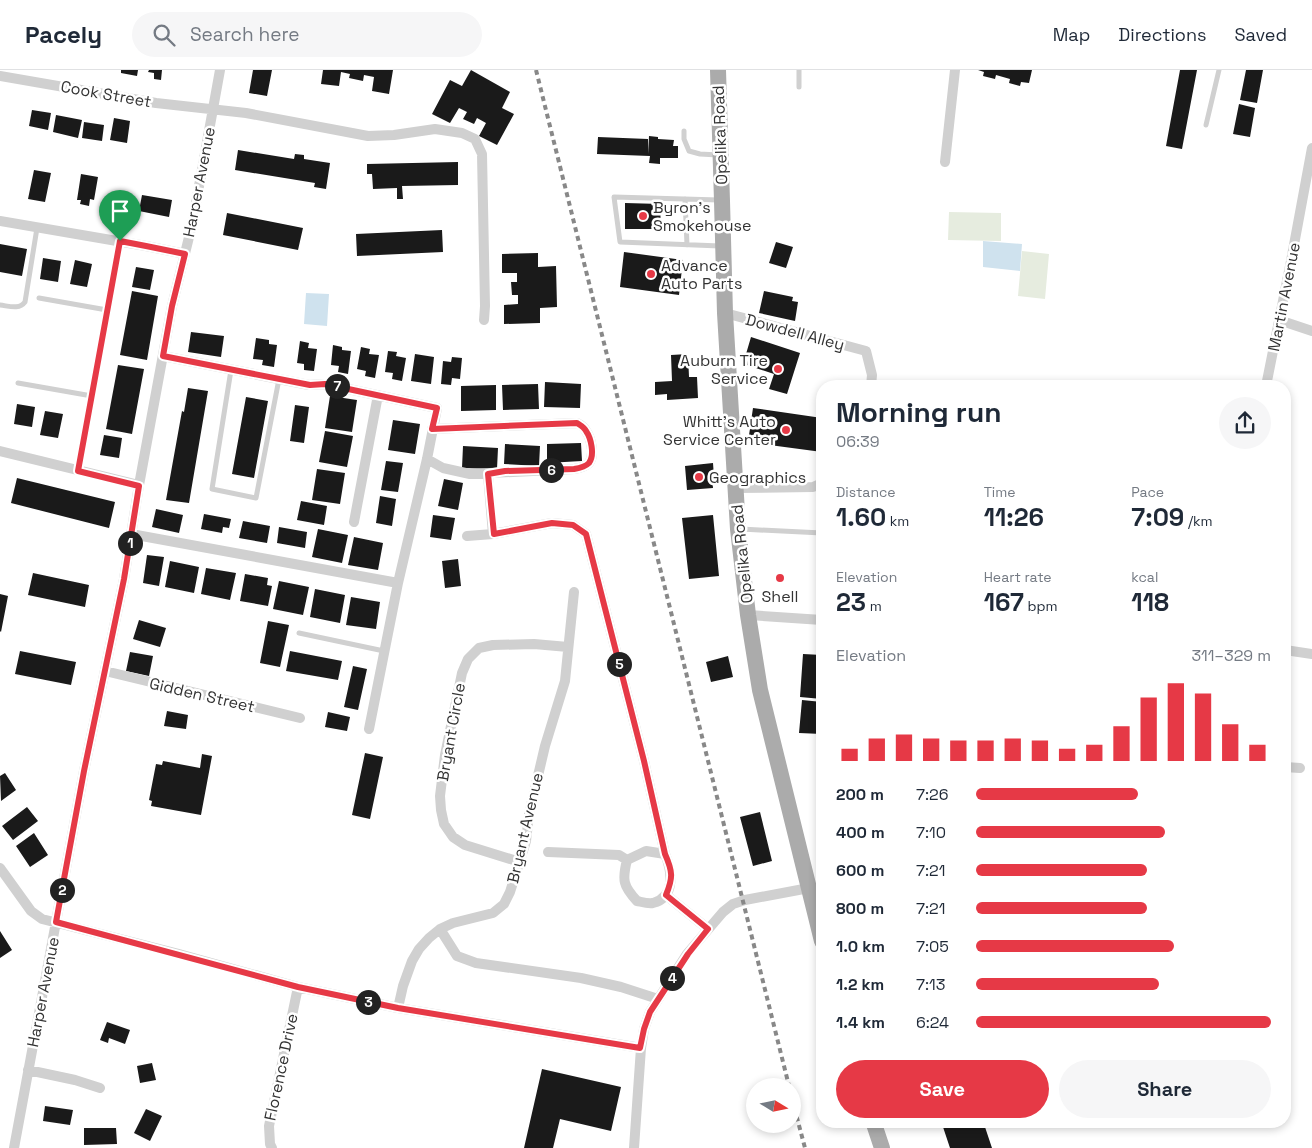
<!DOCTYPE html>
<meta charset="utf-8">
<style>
body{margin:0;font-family:"Space Grotesk",sans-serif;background:#f6f6f7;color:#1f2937;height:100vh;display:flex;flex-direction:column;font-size:19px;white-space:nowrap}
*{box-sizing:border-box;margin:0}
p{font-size:16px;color:#747a83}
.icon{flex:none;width:28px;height:28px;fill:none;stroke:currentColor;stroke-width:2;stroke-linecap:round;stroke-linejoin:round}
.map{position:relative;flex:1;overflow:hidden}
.details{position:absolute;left:816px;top:310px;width:475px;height:748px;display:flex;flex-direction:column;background:#fff;border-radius:20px;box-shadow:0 2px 8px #0003}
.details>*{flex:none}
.needle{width:32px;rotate:100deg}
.fabs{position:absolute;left:746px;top:1008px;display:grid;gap:10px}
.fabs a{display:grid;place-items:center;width:55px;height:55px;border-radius:50%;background:#fff;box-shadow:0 2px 8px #0003;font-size:25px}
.pin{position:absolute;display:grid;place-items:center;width:42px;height:42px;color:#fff;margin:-51px -21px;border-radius:50% 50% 50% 0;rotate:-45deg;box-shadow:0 0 5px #0007}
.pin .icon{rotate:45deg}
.km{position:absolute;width:25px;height:25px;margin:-12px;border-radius:50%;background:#222;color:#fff;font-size:14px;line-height:25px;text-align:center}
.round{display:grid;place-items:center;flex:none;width:52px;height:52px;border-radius:26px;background:#f6f6f7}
.overview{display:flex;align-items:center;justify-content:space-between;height:85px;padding:0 20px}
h1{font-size:28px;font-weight:700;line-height:38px}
.stats{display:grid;grid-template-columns:repeat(3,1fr);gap:8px;height:85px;padding:5px 20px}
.stats div{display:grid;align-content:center}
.stats b{font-size:25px;font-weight:700}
.stats small{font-size:14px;font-weight:400}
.stats p{font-size:14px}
.chart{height:140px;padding:10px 20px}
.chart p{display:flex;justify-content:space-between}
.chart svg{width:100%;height:90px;margin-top:5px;stroke:#e63946;stroke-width:6}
.action{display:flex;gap:10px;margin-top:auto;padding:10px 20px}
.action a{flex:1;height:58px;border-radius:30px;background:#e63946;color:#fff;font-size:20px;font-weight:700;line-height:58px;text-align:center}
.action a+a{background:#f6f6f7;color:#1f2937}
ul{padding:0 20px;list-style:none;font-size:16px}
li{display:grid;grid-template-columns:80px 60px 1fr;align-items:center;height:38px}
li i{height:12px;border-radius:6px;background:#e63946}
header{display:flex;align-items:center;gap:30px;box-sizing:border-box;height:70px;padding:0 25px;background:#fff;border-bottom:1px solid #e0e1e3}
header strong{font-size:24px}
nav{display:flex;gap:28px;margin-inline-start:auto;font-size:18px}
.search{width:350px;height:45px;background:#f6f6f7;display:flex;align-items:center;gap:12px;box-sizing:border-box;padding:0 18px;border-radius:28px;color:#747a83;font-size:19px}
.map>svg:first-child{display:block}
.green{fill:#e6ecdf}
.water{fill:#cfe2ee}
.building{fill:#1a1a1a}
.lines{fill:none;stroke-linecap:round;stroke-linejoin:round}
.lane{stroke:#d0d0d0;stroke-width:5}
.street{stroke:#d0d0d0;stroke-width:10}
.primary{stroke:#ababab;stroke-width:16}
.rail{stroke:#888;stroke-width:4;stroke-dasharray:5 4;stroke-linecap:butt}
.route-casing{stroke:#fff;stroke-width:10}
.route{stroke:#e63946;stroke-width:6}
.poi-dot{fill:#e63946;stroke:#fff;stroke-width:2}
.labels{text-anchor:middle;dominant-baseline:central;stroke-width:5;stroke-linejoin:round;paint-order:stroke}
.street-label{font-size:16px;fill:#333;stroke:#fff}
.poi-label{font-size:16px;fill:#333;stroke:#fff;text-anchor:start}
</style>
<header>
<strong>Pacely</strong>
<div class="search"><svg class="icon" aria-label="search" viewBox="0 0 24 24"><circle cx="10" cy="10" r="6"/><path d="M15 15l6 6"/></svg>Search here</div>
<nav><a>Map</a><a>Directions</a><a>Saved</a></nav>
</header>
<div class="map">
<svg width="1312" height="1078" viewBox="0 0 1312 1078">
<rect width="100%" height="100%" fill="#fff"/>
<!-- green -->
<path class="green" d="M949,142L1001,143V171L948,170Z
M1022,181L1049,184L1045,229L1018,226Z"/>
<!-- water -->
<path class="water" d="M983,171L1022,174L1020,201L983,197Z
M306,223L329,224L327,256L304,254Z"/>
<!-- building -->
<path class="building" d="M121,0H138L137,6L121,3Z
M149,0H162L161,10L154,9V3L148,2Z
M253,0H272L267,26L249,23Z
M323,0H393L389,24L372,21L374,7L364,5L363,11L349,8L350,4L341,2L339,16L321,14Z
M471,0L510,22L502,38L514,44L497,75L479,66L486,53L477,48L474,54L463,49L467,42L459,38L450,53L432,44L450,10L462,16Z
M978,0H1032L1029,13L1021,12L1020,16L1009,13L1010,9L996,5L995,9L983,6L984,2Z
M1180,0H1197L1182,79L1166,76Z
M1246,0H1263L1257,33L1240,30Z
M1239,34L1255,38L1250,67L1233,64Z
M32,40L51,43L48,60L29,56Z
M56,45L82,50L78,68L53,62Z
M114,48L130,51L127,73L110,70Z
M84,52L104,55L102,71L82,68Z
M649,66L658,67V69L674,70L673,76H678V88H660V94L649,93L650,86L597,84L598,67L648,69V84Z
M238,80L294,89L295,84L304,85V89L330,93L326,119L314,117L315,113L235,100Z
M458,92V115L402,116L403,129H397V118L373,119L372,104H367V94Z
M34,100L51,103L45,132L28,129Z
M81,104L98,107L94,130L90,129L89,136L80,134L81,130H77Z
M142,125L172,130L169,147L139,141Z
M108,127L127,130L125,144L106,141Z
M625,133L661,134L660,159H625Z
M227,143L303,158L298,180L223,165Z
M442,160L443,182L357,186L356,164Z
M776,172L793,177L786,198L769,193Z
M0,174L27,179L22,206L0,202Z
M624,182L683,190L679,225L620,217Z
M538,183V197L556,196L557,237L540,238V253L504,254V235L518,234V225H512L511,212H517V203H502V184Z
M43,188L61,191L58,212L40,209Z
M75,190L92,194L87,217L70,214Z
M136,197L154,200L150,220L132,217Z
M132,221L158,226L147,290L120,285Z
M764,221L793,227L792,231L798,232L795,251L759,243Z
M191,262L224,266L221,287L188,282Z
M751,267L800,283L787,324L769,319L774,304L747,295L749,286L746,284Z
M256,268L269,270V274L277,275L274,297L262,295L263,290L253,289Z
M300,271L309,273L308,278L317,279L314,301L304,300V294L297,293Z
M333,275L342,277V280L351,281L348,304L338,302L339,296L331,295Z
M361,277L370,279L369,284L379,285L375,308L365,306L366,301L357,299Z
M388,281L397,282L396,286L406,288L402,311L392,309L393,303L385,302Z
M415,284L434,287L431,314L411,311Z
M688,284L689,307H697L698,328L667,330V324L655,325V312L672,311L671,285Z
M452,287L462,288L460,309L452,308L451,315L441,314L443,291L451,292Z
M118,295L144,299L132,364L106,359Z
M545,312L581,314L580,338L544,337Z
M538,314L539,339L503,340L502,315Z
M496,315V340L461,341V316Z
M188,318L208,321L189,433L166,430L182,341L184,342Z
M330,326L357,330L352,362L325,358Z
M246,327L268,331L254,408L232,404Z
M17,334L35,337L32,357L14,354Z
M295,335L309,337L304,373L290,371Z
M753,338L822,348V382L748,372Z
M45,341L63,344L58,368L40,365Z
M393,350L420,354L415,384L388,380Z
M325,361L353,366L347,397L319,392Z
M104,365L122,368L119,388L100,385Z
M581,373L582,391L547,393V374Z
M505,374L540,376L539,396L504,394Z
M463,376L498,378L497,399L462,398Z
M386,391L403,393L398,422L381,420Z
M713,393L714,407H712L713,418L687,420L685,396Z
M317,399L345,403L340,434L312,430Z
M17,408L115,432L109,458L11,433Z
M444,409L463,413L458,440L438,436Z
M380,426L396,429L392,456L376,453Z
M301,431L327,436L324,455L297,450Z
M156,439L183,445L179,463L152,457Z
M204,444L231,449L229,458L223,457L222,463L201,459Z
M433,445L455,448L451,470L430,467Z
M713,445L719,506L689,509L682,448Z
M243,451L270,456L267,473L239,468Z
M279,457L307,462L305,478L277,473Z
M318,459L348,465L342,493L312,487Z
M354,467L383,473L378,500L348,495Z
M147,485L164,487L159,516L143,513Z
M458,489L461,516L445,518L442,491Z
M170,491L199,497L194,523L165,517Z
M206,498L236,503L230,530L201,524Z
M33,503L89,515L85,537L28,525Z
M245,504L268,508L267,515L272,516L268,536L240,531Z
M279,511L309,517L303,545L273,539Z
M315,519L345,525L340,553L310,547Z
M0,524L8,526L1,562L0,561Z
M351,527L380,532L376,559L346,555Z
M139,550L166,558L160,577L133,569Z
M268,551L289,555L280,597L260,593Z
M20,581L76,592L71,615L15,604Z
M290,581L342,591L338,610L286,601Z
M130,582L153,586L149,606L126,601Z
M803,584L822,585V629L800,627Z
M728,586L733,607L711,612L706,592Z
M353,596L367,599L358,640L344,637Z
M802,630L822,632V664L799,663Z
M167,641L188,645L186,659L164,656Z
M328,642L350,647L347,661L325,657Z
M365,683L383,687L370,749L352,745Z
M202,684L212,686L201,745L151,736L152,731L149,730L156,694L162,695L163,691L200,698Z
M5,703L16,720L1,731L0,706Z
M27,737L38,751L13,770L2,756Z
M760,742L772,791L753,796L740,747Z
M34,763L48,785L30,797L16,776Z
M0,861L12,880L0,888Z
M1285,907H1289L1286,933H1285Z
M107,952L130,960L125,974L109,968L108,973L100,970Z
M152,993L156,1010L140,1013L137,996Z
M542,999L621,1017L611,1061L560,1049L553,1078H524Z
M45,1036L73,1040L70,1055L43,1051Z
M146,1039L162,1046L150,1071L134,1063Z
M941,1051H983L992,1078H950Z
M84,1058H116L117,1074L84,1075Z"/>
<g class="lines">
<!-- lane -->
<path class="lane" d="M799,17V0
M1206,55L1219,0
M684,61V69L689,81L700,84L718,85
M685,129L687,175
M719,130L614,127L620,172L720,176
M39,228L107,240
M0,235C9,236 19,240 25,232L37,158
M231,300L212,419L256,428L279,309
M18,313L92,326
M78,401L119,172
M741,459L822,463
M820,550L822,519
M299,563L384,581"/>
<!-- street -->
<path class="street" d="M0,6L156,33L246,43L368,66L394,65L435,59L462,63L475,69L482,84L485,236L484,250
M945,92L955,0
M0,151L146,176L185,184
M725,243L866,281L872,305L871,316
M1279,250L1312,261
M163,286L309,315L325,314L437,338L427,389L398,513
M1266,316L1291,191L1312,78
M0,381L139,415
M427,389L443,398L470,404L574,399C580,398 585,397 589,393C595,385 591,368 586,361C584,357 581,355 577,353L432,359
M488,404L493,464
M736,418L813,417L822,413
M354,452L378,325
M131,464L398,513L369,659
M467,466L493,464L552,453L573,455L586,464L644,691L665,784L646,781L627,790L619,785L548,782
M748,545L822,550
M1285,580L1312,584
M105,601L300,648
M1285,697L1300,698
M627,790C622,810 623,816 637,831C642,832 648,834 653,833C676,827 672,801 665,784
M520,792L465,775L453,767L444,754L441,740L440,726L445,685L462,603L468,589L479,578L493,575L534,574L568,577
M0,798L31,841L42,849L179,884L298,917L398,938L641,978
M666,825L708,859
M440,859L457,886L476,893L581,908L621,917L658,929
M398,938L403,916L412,891L419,879L429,868L440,859L453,853L493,843L504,834L510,822L526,771L529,744L545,676L565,611L574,522
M28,1000L75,1010L100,1018
M14,1078L84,701L124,509L139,415L172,236L192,155L220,0
M272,1078L270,1074L269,1056L298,917
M634,1078L641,978L644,959L650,942L687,884L723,842L733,834L745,830L809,818"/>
<!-- primary -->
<path class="primary" d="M718,0L722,131L725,243L738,459L748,545L760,620L822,871
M873,1051L882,1078"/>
<!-- rail -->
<path class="rail" d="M536,0L789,1016
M792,1029L805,1078"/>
</g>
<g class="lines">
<!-- route casing -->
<g class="route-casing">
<path id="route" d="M120,171L146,176L185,184L172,236L163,286L310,315L325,314L437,338L432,359L577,353C580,355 584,357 586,361C591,368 595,385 589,393C585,397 580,398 574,399L505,401L488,404L494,464L552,453L573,455L586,464L644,691L665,784C673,802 673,808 666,825L708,859L688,884L650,942L644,959L640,978L398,938L298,917L56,852L84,701L124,509L139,416L78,401Z"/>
</g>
<!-- route -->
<use href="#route" class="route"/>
</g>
<!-- markers -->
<g class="poi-dot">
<circle cx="643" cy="146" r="5"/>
<circle cx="651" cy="204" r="5"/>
<circle cx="778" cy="299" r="5"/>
<circle cx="786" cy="360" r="5"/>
<circle cx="699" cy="407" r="5"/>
<circle cx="780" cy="508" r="5"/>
</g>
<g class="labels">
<!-- street labels -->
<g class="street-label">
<text transform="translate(106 24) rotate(10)">Cook Street</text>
<text transform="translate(720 65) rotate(-92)">Opelika Road</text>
<text transform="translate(199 112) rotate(-79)">Harper Avenue</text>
<text transform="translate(1284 227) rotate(-79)">Martin Avenue</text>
<text transform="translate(795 262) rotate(15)">Dowdell Alley</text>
<text transform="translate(742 484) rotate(-96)">Opelika Road</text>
<text transform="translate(202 625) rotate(13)">Gidden Street</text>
<text transform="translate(451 662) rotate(-80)">Bryant Circle</text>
<text transform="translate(525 758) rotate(-77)">Bryant Avenue</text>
<text transform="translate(43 922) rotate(-79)">Harper Avenue</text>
<text transform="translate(281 997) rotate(-78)">Florence Drive</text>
</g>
<!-- poi labels -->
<g class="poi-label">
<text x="653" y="137">Byron's<tspan x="653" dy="18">Smokehouse</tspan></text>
<text x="661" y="195">Advance<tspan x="661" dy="18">Auto Parts</tspan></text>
<text x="768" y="290" text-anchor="end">Auburn Tire<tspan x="768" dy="18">Service</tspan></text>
<text x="776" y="351" text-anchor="end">Whitt's Auto<tspan x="776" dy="18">Service Center</tspan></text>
<text x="709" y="407">Geographics</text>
<text x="780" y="526" text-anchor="middle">Shell</text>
</g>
</g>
</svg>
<div class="fabs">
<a><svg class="needle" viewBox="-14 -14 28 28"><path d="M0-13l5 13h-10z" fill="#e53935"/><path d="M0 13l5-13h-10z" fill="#747a83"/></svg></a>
</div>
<div class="pin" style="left:120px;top:171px;background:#1e9e55"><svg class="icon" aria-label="arrive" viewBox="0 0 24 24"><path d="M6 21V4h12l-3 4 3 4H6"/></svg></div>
<b class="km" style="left:130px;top:473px">1</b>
<b class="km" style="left:62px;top:820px">2</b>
<b class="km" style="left:368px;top:932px">3</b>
<b class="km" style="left:672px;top:908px">4</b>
<b class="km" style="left:619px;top:594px">5</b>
<b class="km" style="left:551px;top:400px">6</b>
<b class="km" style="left:337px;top:316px">7</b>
<section class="details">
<div class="overview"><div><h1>Morning run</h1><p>06:39</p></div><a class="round"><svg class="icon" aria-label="share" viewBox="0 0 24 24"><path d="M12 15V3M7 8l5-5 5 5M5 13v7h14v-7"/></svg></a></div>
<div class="stats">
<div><p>Distance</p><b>1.60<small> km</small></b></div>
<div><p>Time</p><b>11:26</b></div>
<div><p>Pace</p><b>7:09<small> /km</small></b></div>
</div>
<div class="stats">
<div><p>Elevation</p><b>23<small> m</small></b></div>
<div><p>Heart rate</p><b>167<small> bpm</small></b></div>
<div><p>kcal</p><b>118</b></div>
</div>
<div class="chart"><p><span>Elevation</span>311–329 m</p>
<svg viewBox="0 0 160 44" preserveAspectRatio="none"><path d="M5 44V38M15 44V33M25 44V31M35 44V33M45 44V34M55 44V34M65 44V33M75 44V34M85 44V38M95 44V36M105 44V27M115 44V13M125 44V6M135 44V11M145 44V26M155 44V36"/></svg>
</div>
<ul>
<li><b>200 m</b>7:26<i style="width:55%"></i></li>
<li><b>400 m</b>7:10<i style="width:64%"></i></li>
<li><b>600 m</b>7:21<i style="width:58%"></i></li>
<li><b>800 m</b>7:21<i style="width:58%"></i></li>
<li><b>1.0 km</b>7:05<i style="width:67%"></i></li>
<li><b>1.2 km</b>7:13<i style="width:62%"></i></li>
<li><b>1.4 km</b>6:24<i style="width:100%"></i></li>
</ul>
<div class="action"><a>Save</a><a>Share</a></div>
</section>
</div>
